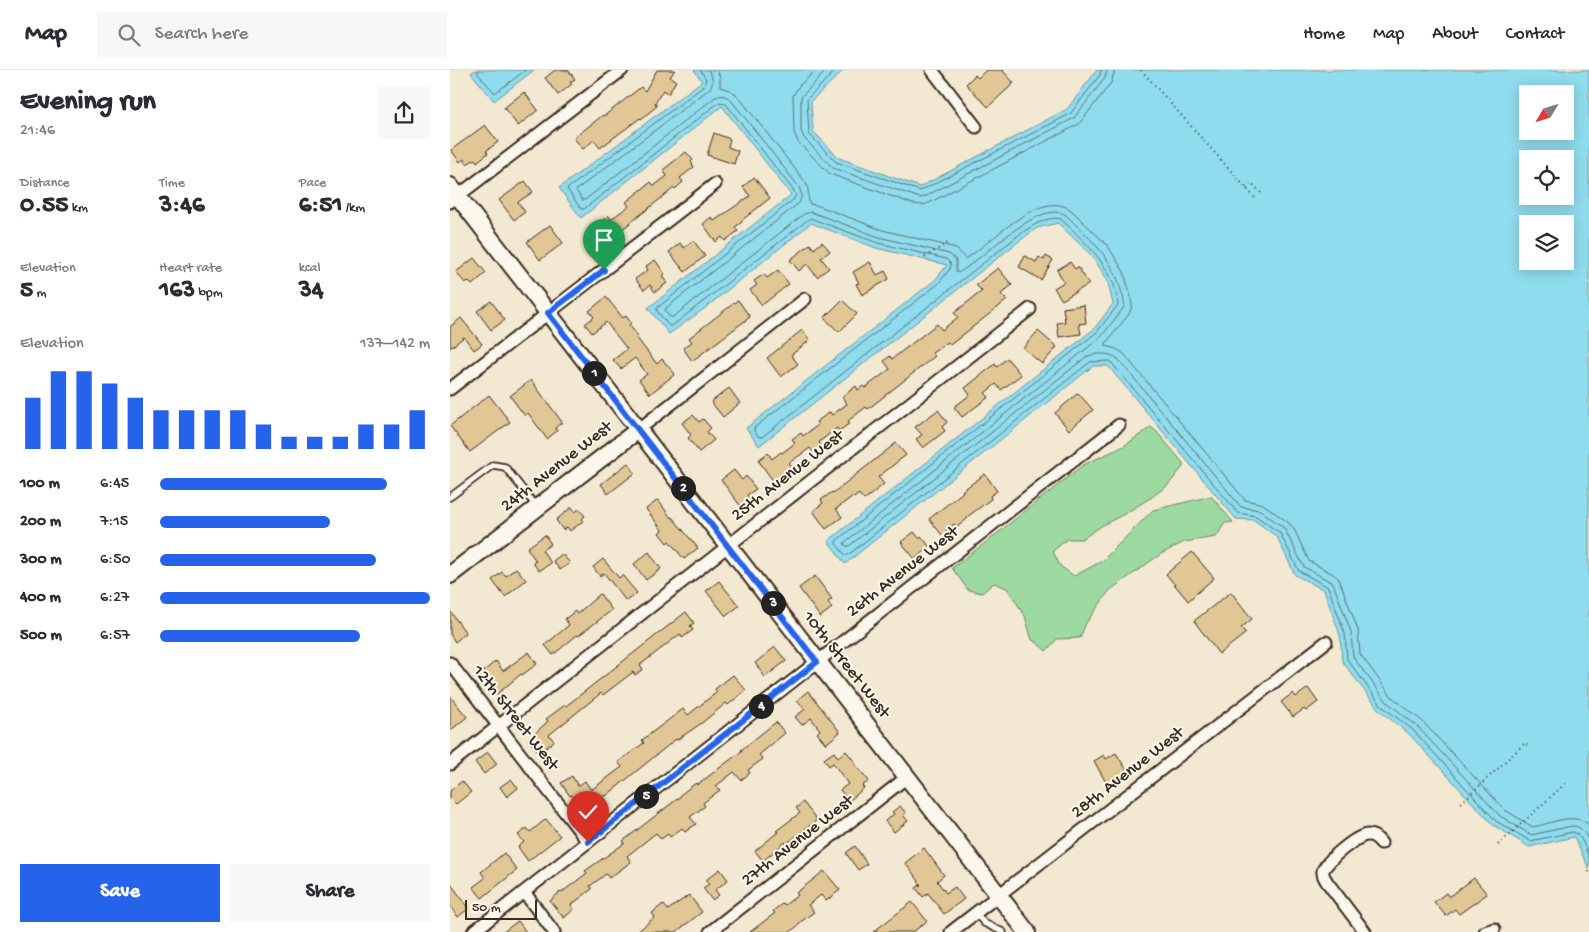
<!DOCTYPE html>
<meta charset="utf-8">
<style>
body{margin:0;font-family:"Gochi Hand",sans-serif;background:#f7f7f7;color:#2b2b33;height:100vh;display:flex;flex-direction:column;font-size:19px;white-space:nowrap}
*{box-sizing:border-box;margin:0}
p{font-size:16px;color:#7c7c81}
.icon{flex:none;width:28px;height:28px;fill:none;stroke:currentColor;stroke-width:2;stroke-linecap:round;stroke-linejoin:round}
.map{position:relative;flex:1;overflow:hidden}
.details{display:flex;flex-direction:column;background:#fff;width:450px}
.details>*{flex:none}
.needle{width:32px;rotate:232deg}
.fabs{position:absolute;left:1069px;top:15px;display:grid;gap:10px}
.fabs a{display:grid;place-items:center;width:55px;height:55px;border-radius:0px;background:#fff;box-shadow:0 2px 12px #0003;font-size:25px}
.scale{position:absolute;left:15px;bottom:12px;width:72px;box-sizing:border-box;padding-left:5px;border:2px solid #3b2a1e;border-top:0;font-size:14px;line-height:18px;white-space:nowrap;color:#3b2a1e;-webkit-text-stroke:4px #fbf7ec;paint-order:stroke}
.pin{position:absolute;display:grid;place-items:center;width:42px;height:42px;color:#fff;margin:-51px -21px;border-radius:50% 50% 50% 0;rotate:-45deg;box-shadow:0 0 5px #0007}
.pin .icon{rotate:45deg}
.km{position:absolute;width:25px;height:25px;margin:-12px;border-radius:50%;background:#222;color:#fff;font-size:14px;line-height:25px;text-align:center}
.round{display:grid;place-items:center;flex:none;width:52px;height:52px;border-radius:0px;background:#f7f7f7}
.head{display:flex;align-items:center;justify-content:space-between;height:85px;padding:0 20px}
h1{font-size:28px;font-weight:700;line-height:38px}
.stats{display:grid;grid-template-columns:repeat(3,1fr);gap:8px;height:85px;padding:5px 20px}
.stats div{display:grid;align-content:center}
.stats b{font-size:25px;font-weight:700}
.stats small{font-size:14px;font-weight:400}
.stats p{font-size:14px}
.chart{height:140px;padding:10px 20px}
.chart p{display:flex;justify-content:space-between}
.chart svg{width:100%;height:90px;margin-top:5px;stroke:#2563eb;stroke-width:6}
.action{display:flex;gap:10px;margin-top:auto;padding:10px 20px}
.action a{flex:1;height:58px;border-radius:0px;background:#2563eb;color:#fff;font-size:20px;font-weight:700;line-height:58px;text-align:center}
.action a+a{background:#f7f7f7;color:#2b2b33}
ul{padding:0 20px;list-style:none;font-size:16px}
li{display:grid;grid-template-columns:80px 60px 1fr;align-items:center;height:38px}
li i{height:12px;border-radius:6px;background:#2563eb}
header{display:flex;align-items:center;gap:30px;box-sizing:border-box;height:70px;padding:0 25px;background:#fff;border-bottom:1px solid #e1e1e2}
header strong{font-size:24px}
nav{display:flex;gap:28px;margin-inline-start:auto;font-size:18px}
.search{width:350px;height:45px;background:#f7f7f7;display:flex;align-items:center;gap:12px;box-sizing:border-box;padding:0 18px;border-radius:0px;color:#7c7c81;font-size:19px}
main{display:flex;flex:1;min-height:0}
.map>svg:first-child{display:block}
.green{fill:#9ddaa1;stroke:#6c8260}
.water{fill:#8fdcee;stroke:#6d959b;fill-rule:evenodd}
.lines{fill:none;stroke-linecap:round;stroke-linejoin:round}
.shore{stroke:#5d7171;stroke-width:1}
.building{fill:#e1c796;stroke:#3b2a1e}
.lane-casing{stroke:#3b2a1e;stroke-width:9}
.street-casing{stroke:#3b2a1e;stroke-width:15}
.secondary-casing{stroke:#3b2a1e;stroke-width:20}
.path{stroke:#3b2a1e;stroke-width:2;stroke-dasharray:1 4;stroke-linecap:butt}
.lane{stroke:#fbf7ec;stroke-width:5.5}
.street{stroke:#fbf7ec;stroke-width:11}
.secondary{stroke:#fbf7ec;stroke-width:16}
.route-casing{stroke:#fff;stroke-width:10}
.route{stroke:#2563eb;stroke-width:6}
.labels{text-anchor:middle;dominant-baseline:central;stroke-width:4;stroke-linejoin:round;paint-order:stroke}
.street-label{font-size:18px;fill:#3b2a1e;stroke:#fbf7ec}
</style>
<header>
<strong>Map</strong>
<div class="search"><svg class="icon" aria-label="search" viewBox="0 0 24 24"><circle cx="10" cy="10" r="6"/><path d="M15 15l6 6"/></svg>Search here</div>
<nav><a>Home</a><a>Map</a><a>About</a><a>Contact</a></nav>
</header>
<main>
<section class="details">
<div class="head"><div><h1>Evening run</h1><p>21:46</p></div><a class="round"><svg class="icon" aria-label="share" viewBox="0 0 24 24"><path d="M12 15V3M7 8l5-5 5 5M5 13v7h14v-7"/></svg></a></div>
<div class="stats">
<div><p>Distance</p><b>0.55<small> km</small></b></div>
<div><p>Time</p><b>3:46</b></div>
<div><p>Pace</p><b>6:51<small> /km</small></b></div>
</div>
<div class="stats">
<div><p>Elevation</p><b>5<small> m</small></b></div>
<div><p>Heart rate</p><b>163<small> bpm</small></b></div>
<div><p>kcal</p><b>34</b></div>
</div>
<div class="chart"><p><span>Elevation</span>137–142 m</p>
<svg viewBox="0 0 160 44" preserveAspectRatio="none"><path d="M5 44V19M15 44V6M25 44V6M35 44V12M45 44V19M55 44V25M65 44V25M75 44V25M85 44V25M95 44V32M105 44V38M115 44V38M125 44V38M135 44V32M145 44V32M155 44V25"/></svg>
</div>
<ul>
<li><b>100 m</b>6:45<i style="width:84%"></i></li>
<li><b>200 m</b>7:15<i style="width:63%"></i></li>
<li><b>300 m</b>6:50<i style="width:80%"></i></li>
<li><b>400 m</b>6:27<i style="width:100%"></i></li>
<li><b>500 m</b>6:57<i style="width:74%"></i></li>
</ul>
<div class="action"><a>Save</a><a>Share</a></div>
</section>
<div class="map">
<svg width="1139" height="862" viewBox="0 0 1139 862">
<rect width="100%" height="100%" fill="#f3e9d2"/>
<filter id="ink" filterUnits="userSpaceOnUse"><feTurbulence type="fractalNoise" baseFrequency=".02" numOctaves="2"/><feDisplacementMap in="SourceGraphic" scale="10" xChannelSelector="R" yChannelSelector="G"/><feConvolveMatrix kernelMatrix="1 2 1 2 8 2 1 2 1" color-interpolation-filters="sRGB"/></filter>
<g filter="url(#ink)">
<!-- green -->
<path class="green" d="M701,357L707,362L733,393V397L719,414L702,427L676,443L653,455L632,469H617L603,481L610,496L624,506L652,491L703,440L761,426L783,452L775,453L766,467L734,472L711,484L660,520L636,553L630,568L607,569L596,581L586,572L582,570L575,546L557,518L544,513L532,523L518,520L502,498L539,470L633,395L674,376Z"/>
<!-- water -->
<path class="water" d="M25,0H84L44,31L21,3Z
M244,0H394L361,31L363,61L389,88L470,117L617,39L647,0H1139V799L1124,767L1079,777L1043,755L959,664L929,640L892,591L890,565L874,520L845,505L827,467L804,450L786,449L658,296H643L395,494L378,471L644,259L663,234L657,209L642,186L608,153L587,158L568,172L309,376L296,358L485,210L497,195L426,178L361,153L254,239L219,264L198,238L341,125L272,36L131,148L109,118L252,11ZM1078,24H1115V61H1078ZM1078,89H1115V126H1078ZM1078,154H1115V191H1078Z"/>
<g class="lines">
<!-- shore -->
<path class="shore" d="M28,0V4L45,23L76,0
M250,0L256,9L254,16L117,119L131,139H134L268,33L271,32L276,34L344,121L346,125L343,130L207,238V241L219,256H222L360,148L428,173L496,189L501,194L500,199L488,214L304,358V361L309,367H312L565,168C577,159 596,145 611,149C636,173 666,199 668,235L647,262L386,471V474L395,485H398L640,292L660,291L788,443L806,446L830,463L849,501L878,517L895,564L897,589L932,636L963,660L1046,751L1080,771L1123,762C1132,764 1135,779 1139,787
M258,0C263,7 265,13 258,20L126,120L132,130H135L264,28C270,24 276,25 281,30L349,117L352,126L349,133L216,238L215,241L220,247H223L354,144L361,142L429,167L499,184L506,190V201L508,203C531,191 589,128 616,145C638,167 662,187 670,217C672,224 675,230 674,237L651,267L395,472L394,474L396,476H399L636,287C645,283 660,282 668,289L791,437L810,440L834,458L854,497L883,513L901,562L903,587L937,632L967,656L1050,746L1081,765L1122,756C1132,756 1135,763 1139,772
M267,0L270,7V17L280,20L287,25L356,113C360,121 357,129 360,134L369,136L432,160L502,177L509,181L515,189C540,175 590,117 621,140L658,176L674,202L681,228L682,237L679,244L656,273V276L666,279L673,283L795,430L813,434L839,453L844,459L859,491L883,504L889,509L908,560L910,584L942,627L972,651L1055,740L1083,757C1100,754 1124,741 1139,755
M366,0L348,17L343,26L344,62L348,72L380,104L463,134L473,135L479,133L629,54L661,13L665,0
M377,0L351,27V61L354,68L383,98L470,128L476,126L624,48L655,8L657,0
M386,0L357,29L359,64L386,92L470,121L620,44L650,5L651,0"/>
</g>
<!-- building -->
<path class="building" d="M105,0H118L125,9L120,12L122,14L108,25L95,8Z
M207,0H225L220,7L226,11L218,24L213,20L205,33L207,36L191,49L190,48L150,78L144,70L133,79L124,68L153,45L154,46L191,17L195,21Z
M536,0H552L564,13L538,37L516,14L525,5L528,8Z
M74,22L88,40L68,56L54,38Z
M35,55L48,72L36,81L38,83L27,92L25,89L17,94L14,89L10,92L1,80Z
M264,63L280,69L278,77L288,81L284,94L257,85Z
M236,82L243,90L241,92L244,97L230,108L233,112L225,119L224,118L155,173L146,161L155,155L152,151L158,145L161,149L179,136L176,132L201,112L204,116L217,106L213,100Z
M304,107L320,128L291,151L292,152L285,157L288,161L275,171L272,167L266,172L253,154L261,147L264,151L300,126L293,117Z
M75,111L83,122L68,132L75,142L64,150L49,130Z
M100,155L113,173L90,190L77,172Z
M243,170L255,186L235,202L219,182L230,173L234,178Z
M372,172L380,181L371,188L379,198L367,207L357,194L349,201L340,190L360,174L364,179Z
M575,186L586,192L589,187L594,190L596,186L603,190L591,210L569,197Z
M24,188L36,203L22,215L18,211L15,213L6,202Z
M205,190L215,204L212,206L217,213L205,222L200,215L194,220L185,209L198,200L196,196Z
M420,192L427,205L435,201L439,209L412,225L406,214L409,213L403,202Z
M620,192L625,199L628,197L639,214L612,230L604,218L614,212L607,200Z
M548,198L562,215L551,224L557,230L500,275L498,272L482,283L485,286L418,339L416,337L398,351L400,353L389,361L387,358L369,372L371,376L363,382L360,378L339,393L343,398L324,412L308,390L318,383L322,389L331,382L332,383L345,373L342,369L351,363L353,366L368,355L366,352L380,342L382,345L397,334L392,327L406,316L408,320L413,316L415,318L440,299L434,291L440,286L442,289L487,254L492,260L508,247L504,243L532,221L526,215Z
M328,200L339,214L312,235L300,220L307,215L304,211L314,204L317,208Z
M156,227L173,248L176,246L181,253L179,255L188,266L186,267L207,294L212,289L225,304L200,324L189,310L197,304L185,288L171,299L163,290L177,279L156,252L142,263L135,254L144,247L139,241Z
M288,230L300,247L242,291L233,278L242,272L239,268Z
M392,230L407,244L389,262L374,248Z
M41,231L55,250L41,260L27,241Z
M634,235L636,253L629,254L631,264L609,267L607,253L615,252L613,238Z
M11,248L32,274L24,280L14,267L0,278V257Z
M352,260L360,270L341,285L348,294L331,307L317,288Z
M588,261L607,277L592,294L573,278Z
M557,288L571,305L551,320L546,314L535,323L539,327L512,347L504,337L520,325L515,318L545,294L547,297Z
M81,310L112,352L105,358L107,361L97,369L78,343L75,346L60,326Z
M279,318L290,333L273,347L261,332Z
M628,323L643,340L619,360L605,343Z
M39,325L60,352L20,382L0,356Z
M488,340L497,352L492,357L495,361L473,378L466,369L472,365L465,357Z
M243,345L249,352L253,349L261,358L257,362L264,370L249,382L238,368L241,365L232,353Z
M446,373L456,385L428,407L434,414L414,430L409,424L404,428L403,426L386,439L392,447L376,459L363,441L373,433L371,430L382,422L383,423Z
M178,393L185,403L158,424L151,414Z
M284,400L292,410L296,406L306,419L297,425L302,431L292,438L271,410Z
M535,404L547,421L540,426L541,429L517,447L518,448L507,457L504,454L492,465L479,449L513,422L512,421Z
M208,430L221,448L222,447L248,478L234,489L219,471L217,473L209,463L212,460L196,439Z
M122,437L125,442L129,439L135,446L132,449L133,451L120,461L117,457L113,460L106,450Z
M464,462L469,468L471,466L480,477L465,489L451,472Z
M95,465L101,474L92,480L101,493L89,501L83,493L86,491L77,478Z
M199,482L211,499L196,510L184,494Z
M742,482L764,508L738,531L716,504Z
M112,484L120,493L110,500L103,491Z
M153,489L169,508L172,505L187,523L176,531L154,503L150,506L143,497Z
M66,498L76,510L55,527L42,510L52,502L56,506Z
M365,506L382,529L378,532L382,538L370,547L349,518Z
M269,511L289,536L276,546L256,521Z
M781,522L802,549L791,558L796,563L769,584L744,551Z
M150,524L162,540L128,566L127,565L103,585L95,575L119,555L115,549L125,541L127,544Z
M0,541L16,563L5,572L0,564Z
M236,542L244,553L240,556L243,560L232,568L230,564L190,595L193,599L185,605L183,602L153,625L151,623L99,665L104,671L90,683L78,670L98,651L96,649L115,635L116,636Z
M325,577L336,591L315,607L305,593Z
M79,582L87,594L72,605L71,604L46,625L29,605L46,591L53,601Z
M283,605L296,620L278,635L276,633L253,652L227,670L226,669L156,726L155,725L132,740L122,725L120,726L111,713L122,706L128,716L135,711L141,720L172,697L168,692L194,673L192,670L233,639L238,645L267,622L265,619Z
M858,618L868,632L856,641L854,639L843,647L831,632L843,623L846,627Z
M358,621L390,662L376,674L367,663L370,660L361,648L352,655L345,647L355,639L347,630Z
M0,626L17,647L0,661Z
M326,652L335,663L309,685L313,689L298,700L300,703L291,710L284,702L266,716L270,720L253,733L255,736L240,747L246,754L235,762L232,758L220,767L218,764L211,769L206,763L177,786L181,792L159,808L156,804L140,816L142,819L121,835L124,839L114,848L100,831L110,822L111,823L137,803L135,801L175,773L173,771L231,726L230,725L246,713L247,715L292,681L291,680Z
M396,681L405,692L404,693L419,711L412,716L414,718L399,731L390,720L398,714L383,693L379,696L374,689L384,682L388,687Z
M38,682L47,694L34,704L25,692Z
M666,683L679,704L658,716L644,691L654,685L656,689Z
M61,709L68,718L57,727L50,717Z
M12,711L21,722L6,734L0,728V721Z
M353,732L367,750L336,774L335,772L313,791L305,781L328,762L326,761L350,743L346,738Z
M450,736L456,743L453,745L458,751L444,762L435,751L444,744L442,742Z
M96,749L110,766L78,791L68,777L74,772L68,765L77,758L80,762Z
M405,776L417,794L408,800L396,783Z
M474,778L494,805L487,811L496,823L505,817L514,829L494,844L478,823L473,827L466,818L471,815L468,812L469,811L455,793Z
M54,783L67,800L32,828L23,817L35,808L31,802Z
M270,799L278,810L265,820L269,825L262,830L253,818L259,814L256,810Z
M374,801L390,820L376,831L371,825L358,835L364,842L349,853L350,854L340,862H300L325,843L323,841L333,833L335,835L348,825L346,823Z
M1024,808L1037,824L1009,844L1005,839L996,846L984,832L996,823L999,827Z
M0,813L19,838L8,847L0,836Z
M239,825L252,842L226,862H187L205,847L202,843L213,834L218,840Z
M462,832L477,851L463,862H423Z
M68,851L76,862H53Z"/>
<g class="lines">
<!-- lane casing -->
<g class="lane-casing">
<path id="lane" d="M0,427L43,395L55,397L86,436
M526,843L534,853L553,862"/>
</g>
<!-- street casing -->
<g class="street-casing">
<path id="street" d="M482,0L526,57
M0,132L172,0
M0,319L265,114
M188,360L355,229
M0,593L138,772
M0,694L580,239
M74,822L104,862
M23,862L669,355
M260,862L457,707
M501,862L876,572
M915,862L877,812C875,808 872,806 873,801C875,792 908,764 918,765C924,765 928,769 931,773
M1035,862L1044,859"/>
</g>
<!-- secondary casing -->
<g class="secondary-casing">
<path id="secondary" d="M0,116L577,862
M0,505L188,360"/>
</g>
<!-- path -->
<path class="path" d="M691,0L805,128
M796,118L802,113L811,123
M475,187L499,172
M1011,733L1075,673L1080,678
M1048,775L1116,713L1118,715
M1139,802V801"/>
<!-- lane -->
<use href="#lane" class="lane"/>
<!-- street -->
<use href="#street" class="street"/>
<!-- secondary -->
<use href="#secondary" class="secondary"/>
</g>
</g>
<g class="lines" filter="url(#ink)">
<!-- route casing -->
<g class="route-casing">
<path id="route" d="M138,772L367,592L98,243L154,200"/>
</g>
<!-- route -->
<use href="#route" class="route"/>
</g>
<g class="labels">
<!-- street labels -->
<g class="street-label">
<text transform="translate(107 397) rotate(-38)">24th Avenue West</text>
<text transform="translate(338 406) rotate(-38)">25th Avenue West</text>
<text transform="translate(453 502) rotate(-38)">26th Avenue West</text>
<text transform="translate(396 595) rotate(52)">10th Street West</text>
<text transform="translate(65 648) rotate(52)">12th Street West</text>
<text transform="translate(678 703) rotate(-38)">28th Avenue West</text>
<text transform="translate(348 771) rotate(-38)">27th Avenue West</text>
</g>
</g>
</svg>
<div class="fabs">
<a><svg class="needle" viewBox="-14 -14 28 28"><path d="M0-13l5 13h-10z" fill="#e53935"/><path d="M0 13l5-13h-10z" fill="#7c7c81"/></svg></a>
<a><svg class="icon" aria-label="locate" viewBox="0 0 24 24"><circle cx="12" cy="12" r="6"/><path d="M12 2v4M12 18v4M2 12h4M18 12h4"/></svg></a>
<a><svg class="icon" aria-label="layers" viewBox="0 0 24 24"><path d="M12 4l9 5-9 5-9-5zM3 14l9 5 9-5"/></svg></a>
</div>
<div class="scale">50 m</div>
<div class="pin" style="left:154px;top:200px;background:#1e9e55"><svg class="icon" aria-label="arrive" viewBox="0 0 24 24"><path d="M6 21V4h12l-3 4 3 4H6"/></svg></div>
<div class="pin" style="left:138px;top:772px;background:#d93025"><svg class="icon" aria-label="check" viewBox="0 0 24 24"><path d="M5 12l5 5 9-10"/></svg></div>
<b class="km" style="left:144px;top:303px">1</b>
<b class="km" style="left:233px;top:418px">2</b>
<b class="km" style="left:323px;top:533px">3</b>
<b class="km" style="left:311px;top:636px">4</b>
<b class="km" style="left:196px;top:726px">5</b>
</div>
</main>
